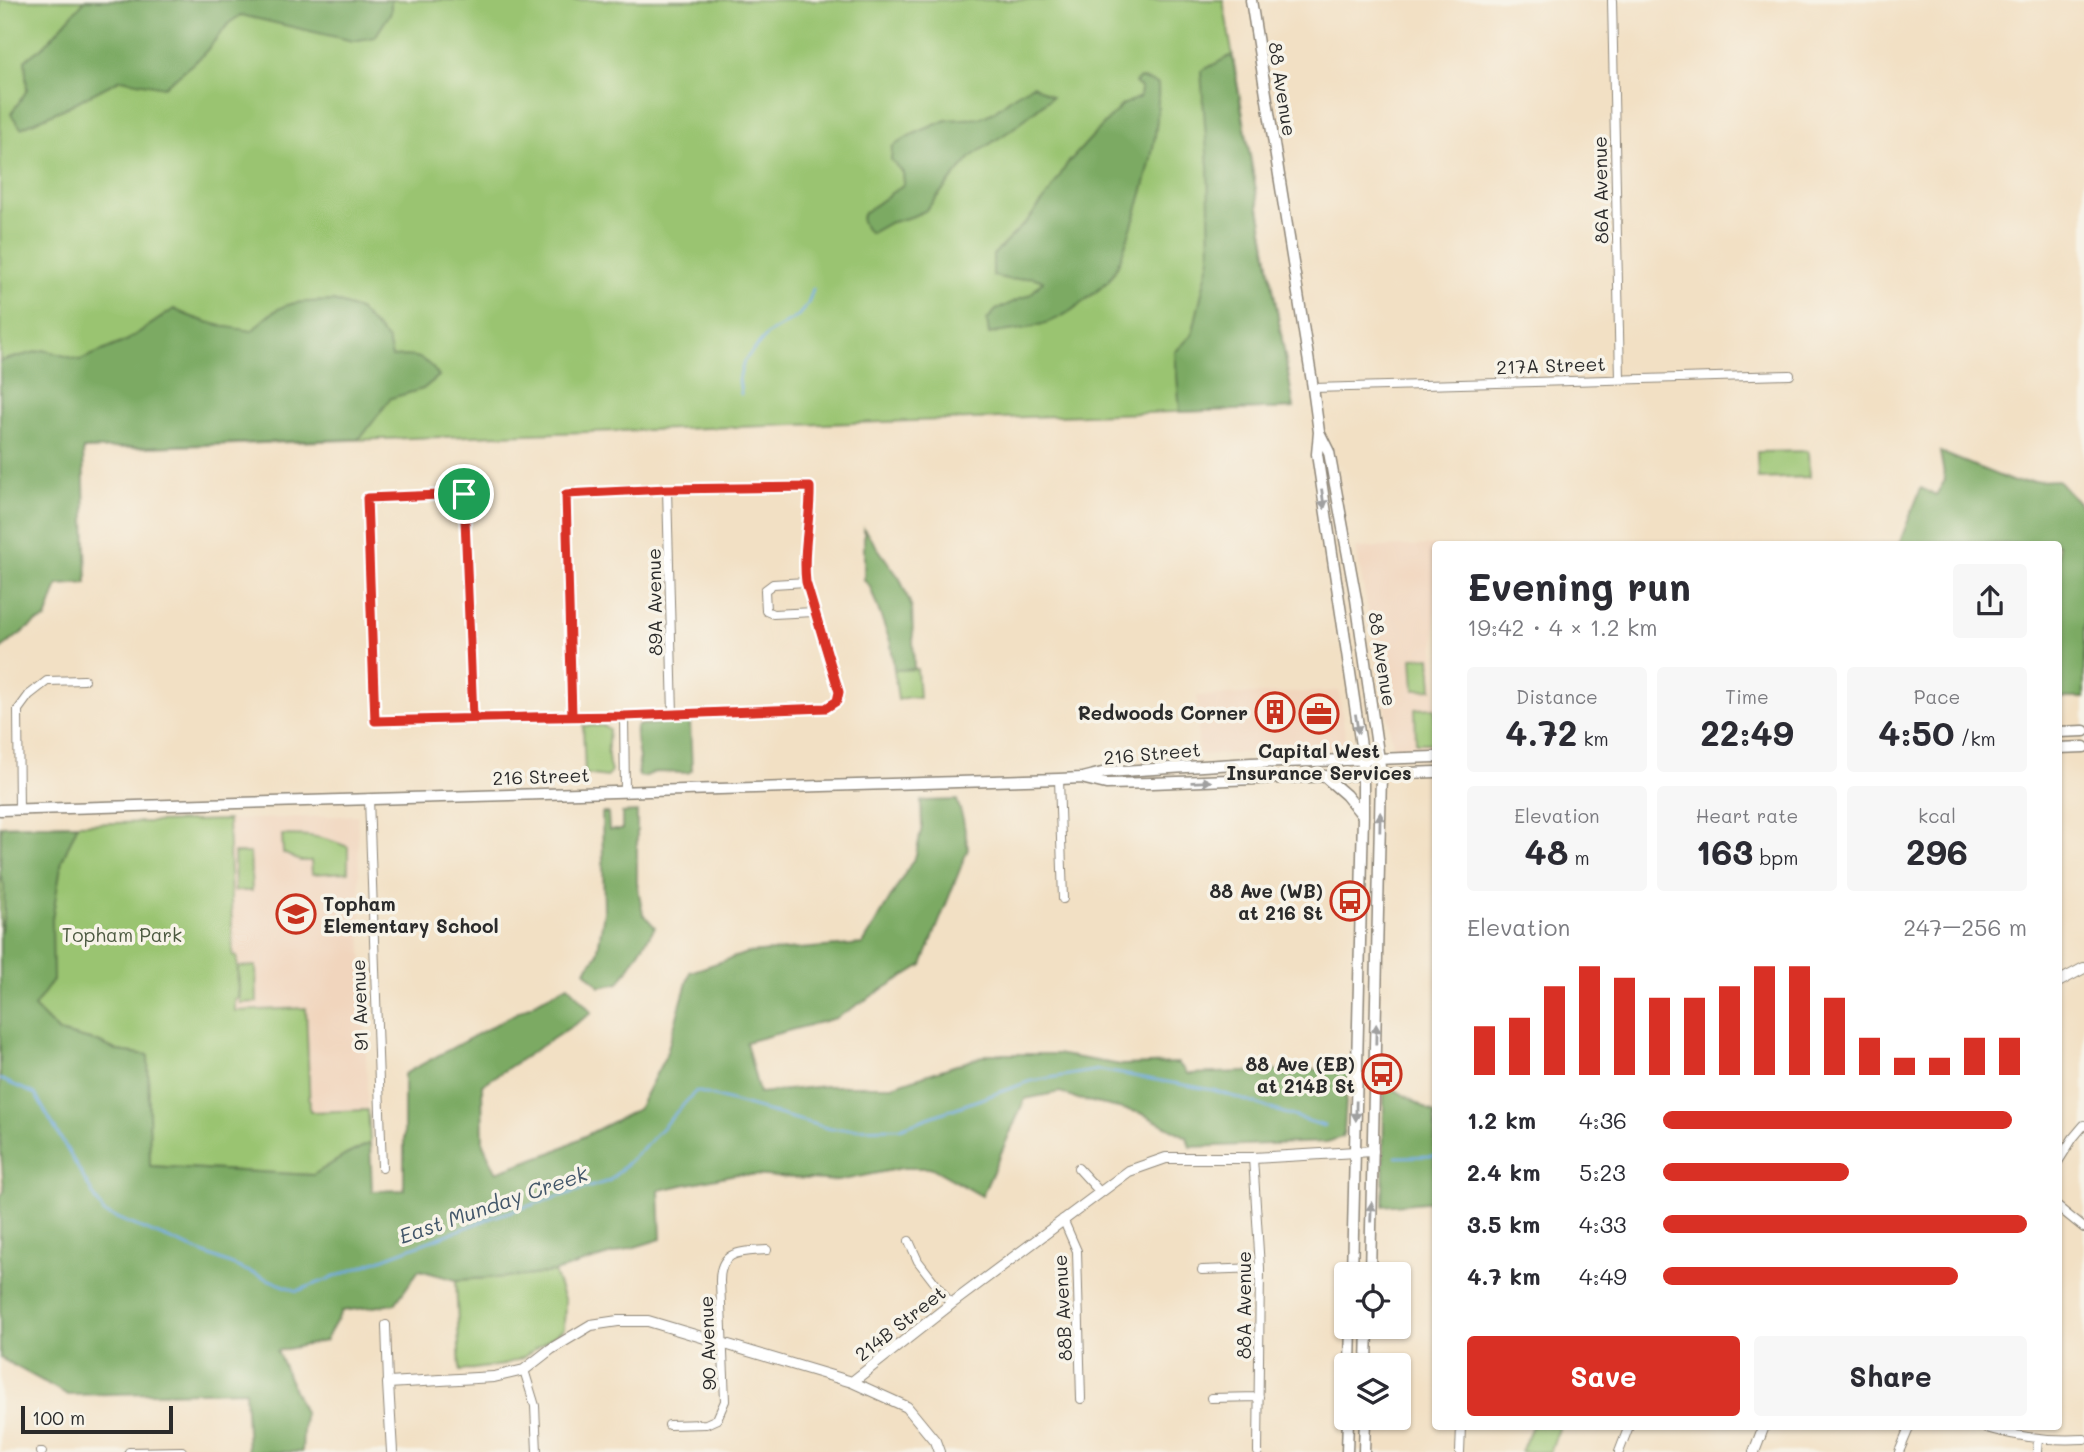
<!DOCTYPE html>
<meta charset="utf-8">
<style>
body{margin:0;font-family:Mali,sans-serif;background:#f7f7f7;color:#2b2b33;height:100vh;display:flex;flex-direction:column;font-size:26px;white-space:nowrap}
*{box-sizing:border-box;margin:0}
p{font-size:23px;color:#7c7c81}
.icon{flex:none;width:38px;height:38px;fill:none;stroke:currentColor;stroke-width:2;stroke-linecap:round;stroke-linejoin:round}
.map{position:relative;flex:1;overflow:hidden}
.drawer{position:absolute;left:1432px;top:541px;width:630px;height:889px;display:flex;flex-direction:column;background:#fff;border-radius:7px;box-shadow:0 2px 5px #0004}
.drawer>*{flex:none}
.buttons{position:absolute;left:1334px;top:1262px;display:grid;gap:14px}
.buttons a{display:grid;place-items:center;width:77px;height:77px;border-radius:7px;background:#fff;box-shadow:0 2px 5px #0004;font-size:35px}
.scale{position:absolute;left:21px;bottom:18px;width:152px;box-sizing:border-box;padding-left:7px;border:4px solid #2b2b2b;border-top:0;font-size:19px;line-height:24px;white-space:nowrap;color:#2b2b2b;-webkit-text-stroke:5px #f7f3e8;paint-order:stroke}
.pin{position:absolute;display:grid;place-items:center;width:60px;height:60px;color:#fff;margin:-30px;border:4px solid #fff;border-radius:50%;box-shadow:0 2px 7px #0007}
.round{display:grid;place-items:center;flex:none;width:74px;height:74px;border-radius:7px;background:#f7f7f7}
.head{display:flex;align-items:center;justify-content:space-between;height:119px;padding:0 35px}
h1{font-size:38px;font-weight:700;line-height:52px}
.metrics{display:grid;grid-template-columns:repeat(3,1fr);gap:10px;height:119px;padding:7px 35px}
.metrics div{display:grid;align-content:center;border-radius:7px;background:#f7f7f7;text-align:center}
.metrics b{font-size:35px;font-weight:700}
.metrics small{font-size:19px;font-weight:400}
.metrics p{font-size:19px}
.chart{height:196px;padding:14px 35px}
.chart p{display:flex;justify-content:space-between}
.chart svg{width:100%;height:126px;margin-top:7px;stroke:#d93025;stroke-width:6}
.primary-button{display:flex;gap:14px;margin-top:auto;padding:14px 35px}
.primary-button a{flex:1;height:80px;border-radius:7px;background:#d93025;color:#fff;font-size:28px;font-weight:700;line-height:80px;text-align:center}
.primary-button a+a{background:#f7f7f7;color:#2b2b33}
ul{padding:0 35px;list-style:none;font-size:23px}
li{display:grid;grid-template-columns:112px 84px 1fr;align-items:center;height:52px}
li i{height:18px;border-radius:9px;background:#d93025}
.map>svg:first-child{display:block}
.built{fill:#f1d5bd}
.green{fill:#9ac471;stroke:#62784e;stroke-width:2}
.forest{fill:#7baa63;stroke:#536a47;stroke-width:2}
.lines{fill:none;stroke-linecap:round;stroke-linejoin:round}
.stream{stroke:#70aae0;stroke-width:2.5}
.minor-casing{stroke:#8e8678;stroke-width:10}
.tertiary-casing{stroke:#8e8678;stroke-width:12}
.secondary-casing{stroke:#8e8678;stroke-width:13}
.minor{stroke:#fff;stroke-width:8}
.tertiary{stroke:#fff;stroke-width:10}
.secondary{stroke:#fff;stroke-width:10}
.oneway{fill:#a0a0a0}
.route-casing{stroke:#fff;stroke-width:14}
.route{stroke:#d93025;stroke-width:9}
.labels{text-anchor:middle;dominant-baseline:central;stroke-width:7;stroke-linejoin:round;paint-order:stroke}
.street-label{font-size:19px;fill:#2b2b2b;stroke:#f7f3e8}
.poi-label{font-size:19px;font-weight:bold;fill:#2b2b2b;stroke:#f7f3e8;text-anchor:end}
.park-label{font-size:19px;fill:#4c5940;stroke:#f7f3e8}
.water-label{font-size:21px;font-style:italic;fill:#43576a;stroke:#f7f3e8}
</style>
<div class="map">
<svg width="2084" height="1452" viewBox="0 0 2084 1452">
<rect width="100%" height="100%" fill="#f7f3e8"/>
<filter id="ink" filterUnits="userSpaceOnUse"><feTurbulence type="fractalNoise" baseFrequency=".0143" numOctaves="2"/><feDisplacementMap in="SourceGraphic" scale="14" xChannelSelector="R" yChannelSelector="G"/><feConvolveMatrix kernelMatrix="1 2 1 2 8 2 1 2 1" color-interpolation-filters="sRGB"/></filter>
<filter id="wash" filterUnits="userSpaceOnUse"><feTurbulence type="fractalNoise" baseFrequency=".00686" numOctaves="4" result="noise"/><feDisplacementMap in="SourceGraphic" scale="28" xChannelSelector="R" yChannelSelector="G"/><feGaussianBlur stdDeviation="1.57" result="paint"/><feColorMatrix in="noise" values="0 0 0 0 0 0 0 0 0 0 0 0 0 0 0 0 0 1.4 0 .05"/><feComposite in="paint" operator="in"/></filter>
<g filter="url(#wash)">
<rect width="100%" height="100%" fill="#f2e0c4"/>
<!-- built -->
<path class="built" d="M1435,545V751L1394,752L1356,548Z
M1339,691L1346,742L1336,750L1198,755L1197,696Z
M357,815L368,1110L310,1112L235,1011L228,820Z"/>
<!-- green -->
<path class="green" d="M0,0H1223L1294,408L0,452Z
M1808,451L1809,477L1758,479L1757,452Z
M1430,657L1432,689L1414,690L1412,658Z
M917,669L919,698L908,697L898,700L894,670Z
M1435,708V743H1416L1415,709Z
M583,726H604L609,729C608,744 606,758 611,772L607,777L585,774Z
M228,820L233,956H237L238,998L235,999V1011L306,1008L310,1112L368,1110L370,1143L346,1155L313,1175L150,1166L148,1055L118,1051L98,1042L59,1032L18,991L0,987V826Z
M282,835C310,835 322,836 348,847V872L312,874L311,861H300L283,853Z
M234,853H250L252,891H235Z
M256,966L257,1002L240,1003L238,967Z
M554,1272L565,1302L564,1329L522,1358L502,1365L460,1371L456,1280L525,1276Z
M1532,1426H1560L1550,1452H1521Z"/>
<!-- forest -->
<path class="forest" d="M85,0H391V12L375,37L353,41L241,15L229,23L202,56L164,87L121,79L63,109L21,128L11,114L27,90L25,60L45,45Z
M1232,55L1294,408L1180,412L1175,352L1192,335L1210,258L1208,166L1201,71Z
M1140,78L1158,84C1160,134 1147,180 1132,226C1126,243 1120,265 1109,280C1102,288 1072,311 1062,316C1041,328 1013,330 989,334L987,320L996,310L1031,294L1043,281L1032,277L1011,280L993,276V255L1028,220L1050,192L1067,164L1089,140L1122,105L1140,97L1141,89L1135,83Z
M1033,85L1052,97L1011,130L972,156L925,211L911,217L889,223L871,233L865,228L861,219L864,213L904,184L903,173L891,160L892,147L909,136L946,120L980,118L992,113L1015,95Z
M334,301L359,310L388,340L392,357C416,355 424,355 439,376L423,389L391,398L363,435L358,439L83,449L87,583L58,585L46,619L35,623L0,649V361L44,350L80,360L126,341L174,309C199,322 224,327 252,331C281,300 293,302 334,301Z
M1940,452L2014,482L2058,480L2084,509V698H2058V544H1899L1921,488L1936,495L1945,480Z
M864,529L900,579L912,608L914,669L894,670L891,644L870,587L864,580Z
M690,722L692,770L688,773L655,772L644,777L639,776C635,768 640,766 639,758C637,748 635,737 636,727L640,725Z
M957,800L963,819L968,849L922,965L836,1018L746,1042L759,1093L825,1086H892L990,1054H1056L1121,1065L1178,1063L1188,1074L1348,1068L1344,1131L1342,1137L1327,1142L1190,1147L1187,1137L1141,1113L1078,1099L1060,1092L1025,1099L982,1196L932,1168H902L838,1181L736,1174L659,1190L661,1239L554,1272L525,1276L456,1280L419,1270L395,1304L342,1311L325,1341L277,1351L304,1413L302,1452H248L245,1391L68,1395L0,1358V1197L4,1191L0,1139V934L4,914V885L0,874L1,826L78,824L62,861L52,919L53,980L34,1007L59,1032L98,1042L118,1051L148,1055L150,1166L313,1175L346,1155L370,1143L372,1191L404,1190V1074L568,985L592,1013L482,1085L483,1144L496,1172L553,1152L638,1109L666,1055L690,972L747,953L863,944L916,855L922,826L921,801Z
M637,812V883L643,914L655,927L619,983L600,987L585,971L597,955L604,912L602,813H608L609,830H622V813Z
M1384,1083L1435,1114V1201L1383,1206Z"/>
<g class="lines">
<!-- stream -->
<path class="stream" d="M741,394L739,379L744,361L768,334L797,317L808,304L813,289
M0,1079L35,1094L104,1213L297,1291L496,1216L609,1181L646,1145L696,1091L831,1129L900,1128L1031,1081L1099,1070L1213,1090L1324,1126
M1396,1157L1435,1156"/>
</g>
</g>
<g filter="url(#ink)">
<g class="lines">
<!-- minor casing -->
<g class="minor-casing">
<path id="minor" d="M1612,0L1620,379
M1313,388L1790,375
M667,489L673,714
M806,582L773,584L765,590L766,611L773,614L814,612
M624,716L625,791
M473,718L464,494L367,498L375,721L624,716L826,708L837,701L839,692L806,582C802,551 811,519 810,487L667,489L566,494L572,716
M1059,779L1063,899
M369,798L382,1168
M19,810L18,710L29,695L47,681L84,680
M1253,1158L1260,1268L1258,1452
M2058,1162L2073,1138L2084,1125
M1078,1168L1100,1192
M2058,1207L2084,1228
M1063,1219L1077,1251L1081,1399
M909,1241L918,1261L951,1304
M1202,1270L1260,1268
M386,1325L388,1383
M524,1370L535,1406L537,1452
M1211,1398L1259,1397
M669,1425L706,1424L717,1419L725,1401L720,1281C720,1249 742,1252 767,1250
M1980,1426C2014,1437 2048,1441 2084,1439
M40,1452H42
M129,1452L182,1451V1452
M1460,1452L1461,1426
M1619,1452L1629,1426
M1899,1452L1910,1426
M2037,1452L2038,1439"/>
</g>
<!-- tertiary casing -->
<g class="tertiary-casing">
<path id="tertiary" d="M2058,982L2084,968
M852,1382L951,1304L1129,1171L1166,1158H1253L1373,1151
M392,1452L388,1383L494,1377L524,1370L551,1349L591,1325L618,1321H648L852,1382L907,1407L935,1441L939,1452
M1754,1452L1764,1426"/>
</g>
<!-- secondary casing -->
<g class="secondary-casing">
<path id="secondary" d="M1251,0L1313,388L1319,432L1317,454L1363,759V816L1352,1274
M1319,432L1329,452L1356,599L1381,774L1370,1274
M2058,732L2084,731
M2058,748L2084,747
M1324,776L1346,795L1363,816
M1085,779L1106,784L1152,783L1435,772
M0,810L1059,779L1082,778L1106,772L1251,763L1435,757
M1350,1365L1351,1326
M1367,1365L1368,1326
M1347,1452L1348,1418
M1364,1452L1365,1418"/>
</g>
<!-- minor -->
<use href="#minor" class="minor"/>
<!-- tertiary -->
<use href="#tertiary" class="tertiary"/>
<!-- secondary -->
<use href="#secondary" class="secondary"/>
</g>
<!-- one-way arrows -->
<defs><path id="oneway-solid" d="M-6-.8H1V-3.2L6.5 0L1 3.2V.8H-6Z" transform="scale(1.75)"/></defs>
<g class="oneway">
<use href="#oneway-solid" transform="translate(1323 499) rotate(82)"/>
<use href="#oneway-solid" transform="translate(1357 724) rotate(81)"/>
<use href="#oneway-solid" transform="translate(1201 782) rotate(-2)"/>
<use href="#oneway-solid" transform="translate(1380 822) rotate(-89)"/>
<use href="#oneway-solid" transform="translate(1376 1034) rotate(-89)"/>
<use href="#oneway-solid" transform="translate(1356 1111) rotate(91)"/>
<use href="#oneway-solid" transform="translate(1371 1212) rotate(-88)"/>
</g>
</g>
<g class="lines" filter="url(#ink)">
<!-- route casing -->
<g class="route-casing">
<path id="route" d="M464,494L473,718L624,716L826,708L837,701L839,692L806,582C802,551 811,519 810,487L667,489L566,494L572,716L375,721L367,498L464,494"/>
</g>
<!-- route -->
<use href="#route" class="route"/>
</g>
<!-- icons -->
<defs>
<g id="building-ring" transform="scale(2.0125)"><circle r="9.5" fill="#f7f3e8" stroke="#c8321e" stroke-width="1.5"/><path d="M-4-6H4V6H1V3H-1V6H-4ZM-2.5-4.3h1.7v1.8h-1.7ZM.8-4.3h1.7v1.8H.8ZM-2.5-1h1.7V.8h-1.7ZM.8-1h1.7V.8H.8Z" fill="#c8321e"/></g>
<g id="office-ring" transform="scale(2.0125)"><circle r="9.5" fill="#f7f3e8" stroke="#c8321e" stroke-width="1.5"/><path d="M-6-3h4V-5.5h4V-3h4V5H-6ZM-1-4.5V-3h2v-1.5ZM-6 0V1H6V0Z" fill="#c8321e"/></g>
<g id="bus-ring" transform="scale(2.0125)"><circle r="9.5" fill="#f7f3e8" stroke="#c8321e" stroke-width="1.5"/><path d="M-5-6H5V4H4V6H2V4H-2V6H-4V4H-5ZM-3.5-4V0h7V-4ZM-3.5 1.2v1.5H-2V1.2ZM2 1.2v1.5H3.5V1.2Z" fill="#c8321e"/></g>
<g id="school-ring" transform="scale(2.0125)"><circle r="9.5" fill="#f7f3e8" stroke="#c8321e" stroke-width="1.5"/><path d="M0-5L7-2L0 1L-7-2ZM-4 1L0 2.5L4 1V4Q0 6-4 4Z" fill="#c8321e"/></g>
</defs>
<g fill-rule="evenodd">
<use href="#building-ring" x="1275" y="712"/>
<use href="#office-ring" x="1319" y="714"/>
<use href="#bus-ring" x="1350" y="901"/>
<use href="#school-ring" x="296" y="914"/>
<use href="#bus-ring" x="1382" y="1074"/>
</g>
<g class="labels">
<!-- street labels -->
<g class="street-label">
<text transform="translate(1283 89) rotate(81)">88 Avenue</text>
<text transform="translate(1600 190) rotate(-91)">86A Avenue</text>
<text transform="translate(1551 365) rotate(-2)">217A Street</text>
<text transform="translate(654 602) rotate(-91)">89A Avenue</text>
<text transform="translate(1383 659) rotate(81)">88 Avenue</text>
<text transform="translate(1152 753) rotate(-5)">216 Street</text>
<text transform="translate(541 776) rotate(-2)">216 Street</text>
<text transform="translate(359 1005) rotate(-92)">91 Avenue</text>
<text transform="translate(1243 1305) rotate(-90)">88A Avenue</text>
<text transform="translate(1062 1308) rotate(-93)">88B Avenue</text>
<text transform="translate(900 1323) rotate(-38)">214B Street</text>
<text transform="translate(707 1343) rotate(-92)">90 Avenue</text>
</g>
<!-- poi labels -->
<g class="poi-label">
<text x="1248" y="712">Redwoods Corner</text>
<text x="1319" y="750" text-anchor="middle">Capital West<tspan x="1319" dy="22">Insurance Services</tspan></text>
<text x="1323" y="890">88 Ave (WB)<tspan x="1323" dy="22">at 216 St</tspan></text>
<text x="323" y="903" text-anchor="start">Topham<tspan x="323" dy="22">Elementary School</tspan></text>
<text x="1355" y="1063">88 Ave (EB)<tspan x="1355" dy="22">at 214B St</tspan></text>
</g>
<!-- park labels -->
<g class="park-label">
<text x="122" y="934">Topham Park</text>
</g>
<!-- water labels -->
<g class="water-label">
<text transform="translate(493 1204) rotate(-19)">East Munday Creek</text>
</g>
</g>
</svg>
<div class="buttons">
<a><svg class="icon" aria-label="locate" viewBox="0 0 24 24"><circle cx="12" cy="12" r="6"/><path d="M12 2v4M12 18v4M2 12h4M18 12h4"/></svg></a>
<a><svg class="icon" aria-label="layers" viewBox="0 0 24 24"><path d="M12 4l9 5-9 5-9-5zM3 14l9 5 9-5"/></svg></a>
</div>
<div class="scale">100 m</div>
<div class="pin" style="left:464px;top:494px;background:#1e9e55"><svg class="icon" aria-label="arrive" viewBox="0 0 24 24"><path d="M6 21V4h12l-3 4 3 4H6"/></svg></div>
<section class="drawer">
<div class="head"><div><h1>Evening run</h1><p>19:42 · 4 × 1.2 km</p></div><a class="round"><svg class="icon" aria-label="share" viewBox="0 0 24 24"><path d="M12 15V3M7 8l5-5 5 5M5 13v7h14v-7"/></svg></a></div>
<div class="metrics">
<div><p>Distance</p><b>4.72<small> km</small></b></div>
<div><p>Time</p><b>22:49</b></div>
<div><p>Pace</p><b>4:50<small> /km</small></b></div>
</div>
<div class="metrics">
<div><p>Elevation</p><b>48<small> m</small></b></div>
<div><p>Heart rate</p><b>163<small> bpm</small></b></div>
<div><p>kcal</p><b>296</b></div>
</div>
<div class="chart"><p><span>Elevation</span>247–256 m</p>
<svg viewBox="0 0 160 44" preserveAspectRatio="none"><path d="M5 44V27M15 44V24M25 44V13M35 44V6M45 44V10M55 44V17M65 44V17M75 44V13M85 44V6M95 44V6M105 44V17M115 44V31M125 44V38M135 44V38M145 44V31M155 44V31"/></svg>
</div>
<ul>
<li><b>1.2 km</b>4:36<i style="width:96%"></i></li>
<li><b>2.4 km</b>5:23<i style="width:51%"></i></li>
<li><b>3.5 km</b>4:33<i style="width:100%"></i></li>
<li><b>4.7 km</b>4:49<i style="width:81%"></i></li>
</ul>
<div class="primary-button"><a>Save</a><a>Share</a></div>
</section>
</div>
